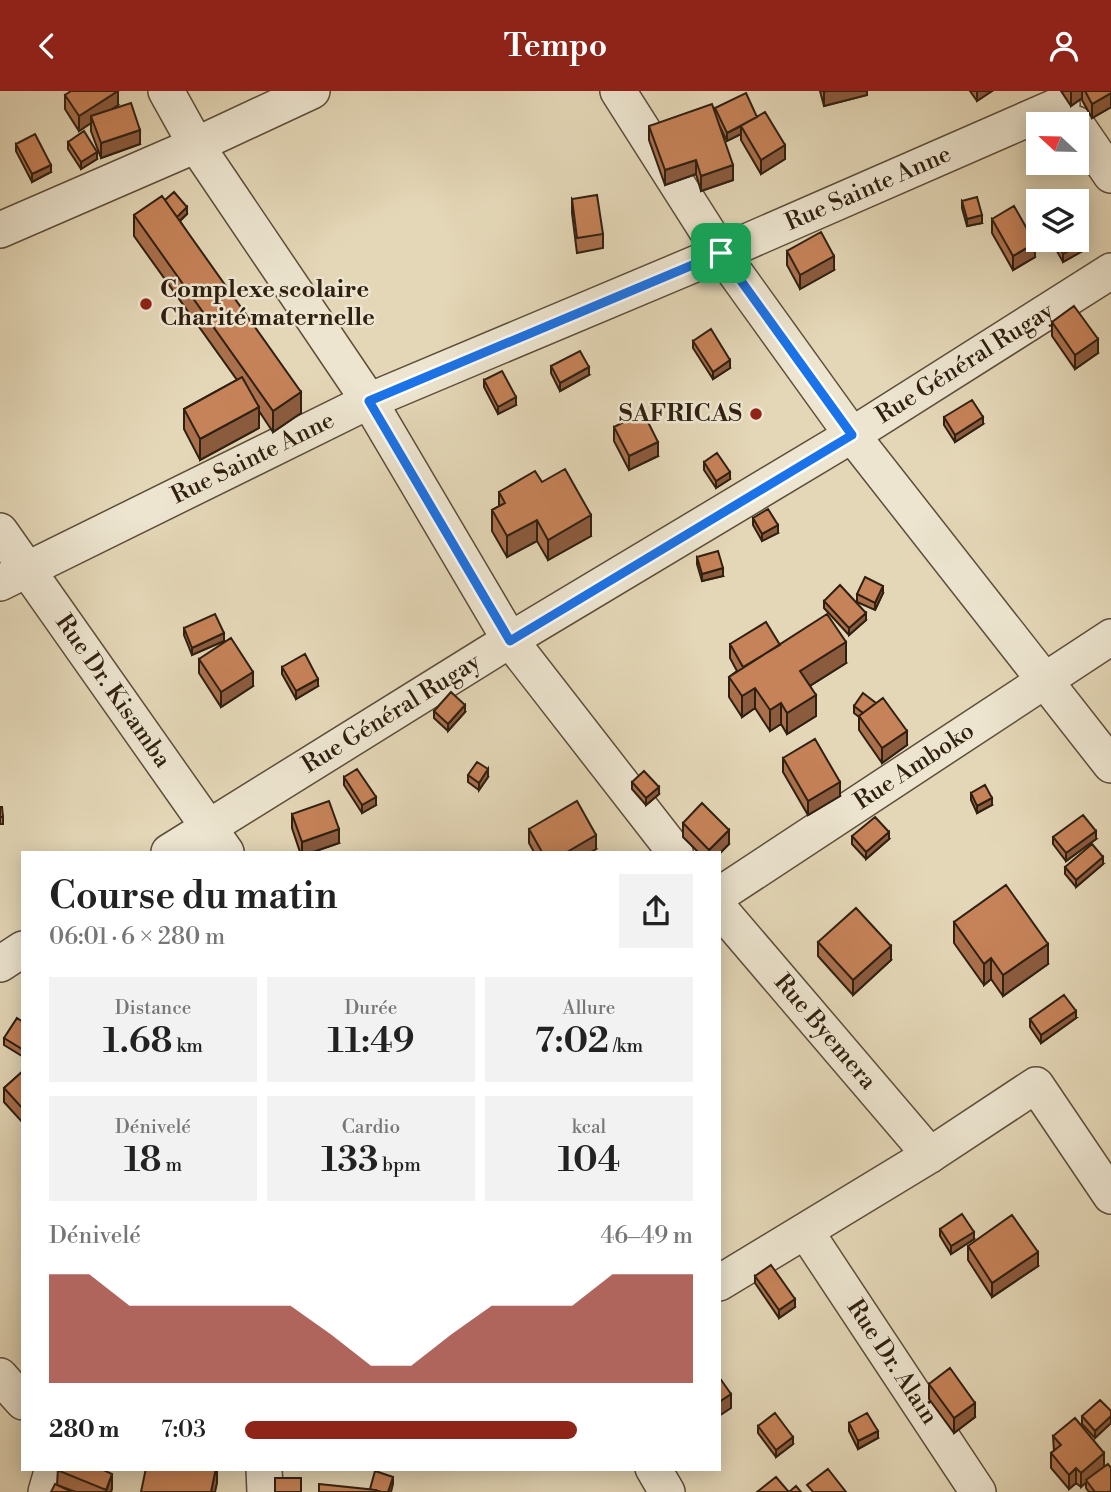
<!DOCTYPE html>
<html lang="fr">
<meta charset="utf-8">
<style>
body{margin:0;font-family:"Libre Bodoni",serif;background:#f2f2f2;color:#222;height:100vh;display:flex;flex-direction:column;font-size:26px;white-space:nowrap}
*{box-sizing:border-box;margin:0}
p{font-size:23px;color:#767676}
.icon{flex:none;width:38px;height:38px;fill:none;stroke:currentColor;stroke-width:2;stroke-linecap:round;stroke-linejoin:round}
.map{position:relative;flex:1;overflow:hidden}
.panel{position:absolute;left:21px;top:760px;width:700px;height:620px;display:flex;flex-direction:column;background:#fff;border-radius:0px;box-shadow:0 4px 18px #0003}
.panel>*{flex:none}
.needle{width:46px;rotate:292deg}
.fabs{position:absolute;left:1026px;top:21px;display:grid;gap:14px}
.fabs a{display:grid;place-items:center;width:63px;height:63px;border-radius:0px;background:#fff;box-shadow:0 4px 18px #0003;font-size:35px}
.pin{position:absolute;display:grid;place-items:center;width:60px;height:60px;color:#fff;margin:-30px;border-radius:14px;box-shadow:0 4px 10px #0006}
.round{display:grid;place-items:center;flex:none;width:74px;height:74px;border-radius:0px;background:#f2f2f2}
.overview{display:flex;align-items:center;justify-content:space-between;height:119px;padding:0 28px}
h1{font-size:38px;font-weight:600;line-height:52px}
.stats{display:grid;grid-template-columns:repeat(3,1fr);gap:10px;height:119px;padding:7px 28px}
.stats div{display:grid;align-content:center;border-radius:0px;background:#f2f2f2;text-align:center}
.stats b{font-size:35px;font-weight:600}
.stats small{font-size:19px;font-weight:400}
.stats p{font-size:19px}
.chart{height:196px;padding:14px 28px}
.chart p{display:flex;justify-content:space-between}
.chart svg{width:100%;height:126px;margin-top:7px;fill:#8f2418;opacity:.7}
ul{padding:0 28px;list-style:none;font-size:23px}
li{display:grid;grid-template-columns:112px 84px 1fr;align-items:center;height:52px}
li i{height:18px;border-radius:9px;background:#8f2418}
header{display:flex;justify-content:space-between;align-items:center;height:91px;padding:0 28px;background:#8f2418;color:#fff;font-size:32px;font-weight:600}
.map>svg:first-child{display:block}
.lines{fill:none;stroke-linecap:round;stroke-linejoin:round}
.street-casing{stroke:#5d4e3a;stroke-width:38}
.street{stroke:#ede5d0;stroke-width:35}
.wall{fill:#aa704c;stroke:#302011;stroke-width:2}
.shaded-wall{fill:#8b5b3e;stroke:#302011;stroke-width:2}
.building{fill:#c68258;stroke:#302011;stroke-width:2}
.route-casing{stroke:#fff;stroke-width:14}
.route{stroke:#1a73e8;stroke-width:9}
.poi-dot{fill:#8f2418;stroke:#ede5d0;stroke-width:2.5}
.labels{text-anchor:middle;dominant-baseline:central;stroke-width:5;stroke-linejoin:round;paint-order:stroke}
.street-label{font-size:24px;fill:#302011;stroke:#ede5d0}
.poi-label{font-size:24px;font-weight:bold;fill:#302011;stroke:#ede5d0;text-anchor:start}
</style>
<header><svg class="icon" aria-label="back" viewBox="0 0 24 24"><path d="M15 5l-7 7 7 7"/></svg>Tempo<svg class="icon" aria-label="person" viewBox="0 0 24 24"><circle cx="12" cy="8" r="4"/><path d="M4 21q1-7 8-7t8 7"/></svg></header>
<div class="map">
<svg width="1111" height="1401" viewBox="0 0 1111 1401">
<rect width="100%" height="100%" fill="#e4d7b7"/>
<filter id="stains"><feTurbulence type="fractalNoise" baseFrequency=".00286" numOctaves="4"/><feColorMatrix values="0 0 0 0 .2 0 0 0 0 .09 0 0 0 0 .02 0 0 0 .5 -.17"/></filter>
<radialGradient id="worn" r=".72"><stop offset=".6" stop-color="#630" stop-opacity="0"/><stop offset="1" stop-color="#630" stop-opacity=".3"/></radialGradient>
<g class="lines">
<!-- street casing -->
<g class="street-casing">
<g id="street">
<path d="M166,0L196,54L369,310L510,549L675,761"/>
<path d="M618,0L721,162L852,344L1111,674"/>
<path d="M1076,33L1111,84"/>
<path d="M0,139L196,54L312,0"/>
<path id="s1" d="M0,440L226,761"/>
<path id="s2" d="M0,492L369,310L721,162L1062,13"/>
<path id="s3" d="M169,761L510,549L852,344L1111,180"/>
<path id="s4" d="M719,804L1111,546"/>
<path id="s5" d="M719,817L930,1064"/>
<path d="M0,873L23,858"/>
<path id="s6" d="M806,1141L978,1401"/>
<path d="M719,1192L930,1064L1036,994L1111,1105"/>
<path d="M0,1285L23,1311"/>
<path d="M264,1377L265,1401"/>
<path d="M653,1377L667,1401"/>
<path d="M46,1401L53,1377"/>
</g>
</g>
<!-- street -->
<use href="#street" class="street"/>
</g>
<!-- wall -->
<path class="wall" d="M820,0H867V4L824,15Z
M970,0H992L977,10Z
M1061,0H1111V16L1092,27L1082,9V7L1071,15Z
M65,4L118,14L112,18L140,53L101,67L91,40V32L79,40L65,18Z
M715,17L757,26L785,68L761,83L741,49V43L727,50L719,34L733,89L701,100L696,83L665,94L649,49V35L715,21Z
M68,51L97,68L81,78L68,58Z
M16,53L51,81L32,91L16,60Z
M572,108L603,143V157L577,162L572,122Z
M165,109L187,123L180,130L301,322L273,341L259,320V337L200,369L184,338V318L237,289L134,145V124Z
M962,110L982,132L967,135L962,117Z
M992,128L1035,166L1013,179L992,142Z
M1053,149H1076L1086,158L1063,171L1053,153Z
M787,160L834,179L800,198L787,174Z
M1052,231L1098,262L1075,278L1052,245Z
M693,250L730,277L713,288L693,257Z
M551,275L589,284L560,300L551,282Z
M484,289L516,314L498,323L484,296Z
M944,326L983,333L955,351L944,334Z
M614,336L658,365L629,379L614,350Z
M704,371L730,388L716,397L704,379Z
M542,391L591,445L548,469L537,450L507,466L492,440V419L499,415V401Z
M753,427L778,442L762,450L753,434Z
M697,466L723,485L702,490L697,473Z
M883,502L875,519L857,511V503Z
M824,510L866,529L849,544L824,517Z
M184,537L224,550L192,564L184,544Z
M730,553L780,554L846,572L810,595L816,625L787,643L781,633L770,640L755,617L742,626L729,606V586L737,580L730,567Z
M199,568L253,595L221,616L199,582Z
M282,576L318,595L296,608L282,583Z
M854,615L907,654L882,672L859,639V626L854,622Z
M434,620L465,621L448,640L434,627Z
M783,667L840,705L808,724L783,681Z
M468,684L488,686L479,699L468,691Z
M344,686L376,714L362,722L344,694Z
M632,691L659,703L646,714L632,698Z
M971,702L992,714L977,722L971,709Z
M0,716L3,726V733H0Z
M292,723L339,752L313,761H300L292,737Z
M683,732L729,753L719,763V761H698L683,746Z
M529,738L596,758L591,761H534L529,752Z
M852,745L889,748L866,768L852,753Z
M1053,746L1096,748L1066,770L1053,753Z
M1103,773L1076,796L1065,783V776Z
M954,831L1048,873L1003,905L991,888L984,894L954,852Z
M818,851L891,869L853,904L818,865Z
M1076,927L1041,952L1030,936V928Z
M23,931L22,965L4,954V947Z
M23,980V1032L4,1011V997Z
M940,1138L974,1148L951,1163L940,1145Z
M968,1155L1038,1175L992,1206L968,1169Z
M755,1185L795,1216L779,1227L755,1192Z
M929,1293L975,1326L954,1342L929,1308Z
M1111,1320V1332L1095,1347L1082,1333V1325Z
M849,1332L878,1347L858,1358L849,1340Z
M758,1335L793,1353L776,1366L758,1342Z
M1053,1345L1104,1376L1111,1401H1089L1086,1397V1391L1081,1396L1076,1392L1069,1398L1051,1377V1362L1054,1360Z
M58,1377H107L106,1380L112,1397L111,1401H76L57,1394Z"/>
<!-- shaded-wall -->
<path class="shaded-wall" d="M118,0V14L93,31L91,25V32L79,40V25Z
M827,0H867V4L824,15V1Z
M977,0H992L977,10Z
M1071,0H1082V7L1071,15Z
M1111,2V16L1092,27V13Z
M741,35V43L727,50V42Z
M140,39V53L101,67V52Z
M785,54V68L761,83V69Z
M97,61V68L81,78V71Z
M696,69V83L665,94V79Z
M51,74V81L32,91V83Z
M733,74V89L701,100V85Z
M187,116V123L176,133V126Z
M982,124V132L967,135V128Z
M1086,150V158L1063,171V163Z
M1035,152V166L1013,179V165Z
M834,165V179L800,198V184Z
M1098,248V262L1075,278V264Z
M730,269V277L713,288V281Z
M589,276V284L560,300V292Z
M301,301V322L273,341V320Z
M516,306V314L498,323V316Z
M259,316V337L200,369V348Z
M983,326V333L955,351V344Z
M658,351V365L629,379V365Z
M730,381V388L716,397V390Z
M591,424V445L548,469V449Z
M537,429V450L507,466V445Z
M778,434V442L762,450V443Z
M723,477V485L702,490V483Z
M883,495V502L875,519V512Z
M866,522V529L849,544V537Z
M224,542V550L192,564V557Z
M846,551V572L800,601V580Z
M253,581V595L221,616V601Z
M318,588V595L296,608V600Z
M755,597V617L742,626V605Z
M816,604V625L787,643V622Z
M781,612V633L770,640V619Z
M465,614V621L448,640V633Z
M907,640V654L882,672V657Z
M488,678V686L479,699V692Z
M840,691V705L808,724V710Z
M659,696V703L646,714V707Z
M376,706V714L362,722V714Z
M992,707V714L977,722V715Z
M339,738V752L313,761H302V751Z
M729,739V753L719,763V761H709V759Z
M1096,740V748L1066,770V762Z
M889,741V748L866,768V761Z
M596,744V758L591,761H567Z
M1103,766V773L1076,796V789Z
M1048,853V873L1003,905V884Z
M891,855V869L853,904V889Z
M991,867V888L984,894V873Z
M1076,920V927L1041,952V944Z
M974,1141V1148L951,1163V1155Z
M1038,1161V1175L992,1206V1192Z
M795,1208V1216L779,1227V1219Z
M731,1303V1317L719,1325V1311Z
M975,1312V1326L954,1342V1327Z
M1111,1325V1332L1095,1347V1340Z
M878,1340V1347L858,1358V1350Z
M793,1346V1353L776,1366V1359Z
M1104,1362V1376L1081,1396V1382Z
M216,1377H217V1392L215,1401H211Z
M1076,1377V1392L1069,1398V1384Z
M112,1383V1397L111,1401H106Z
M393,1386V1393L391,1401H388Z"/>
<!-- building -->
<path class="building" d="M71,0H118L79,25L65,4Z
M1085,0H1111V2L1092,13Z
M746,2L757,26L727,42L715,17Z
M131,12L140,39L101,52L91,25Z
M712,13L733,74L701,85L696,69L665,79L649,35Z
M765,21L785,54L761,69L741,35Z
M84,40L97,61L81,71L68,51Z
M35,43L51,74L32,83L16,53Z
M174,101L187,116L177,126L165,109Z
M597,104L603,143L577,147L572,108Z
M162,105L301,301L273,320L134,124Z
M977,106L982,124L967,128L962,110Z
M1014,115L1035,152L1013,165L992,128Z
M1076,134L1086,150L1063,163L1055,149H1076Z
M821,141L834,165L800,184L787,160Z
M1074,215L1098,248L1075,264L1052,231Z
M711,238L730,269L713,281L693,250Z
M580,260L589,276L560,292L551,275Z
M502,280L516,306L498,316L484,289Z
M242,286L259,316L200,348L184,318Z
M972,309L983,326L955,344L944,326Z
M643,321L658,351L629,365L614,336Z
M717,362L730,381L716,390L704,371Z
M565,378L591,424L548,449L537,429L507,445L492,419L505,412L499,401L535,380L542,391Z
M768,418L778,434L762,443L753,427Z
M718,460L723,477L702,483L697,466Z
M865,486L883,495L875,512L857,503Z
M840,494L866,522L849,537L824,510Z
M215,523L224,542L192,557L184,537Z
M827,523L846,551L800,580L816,604L787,622L781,612L770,619L755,597L742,605L729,586Z
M766,531L780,554L743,576L730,553Z
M231,547L253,581L221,601L199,568Z
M305,563L318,588L296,600L282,576Z
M451,601L465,614L448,633L434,620Z
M863,602L876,612L863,622L854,615Z
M883,607L907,640L882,657L859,625Z
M815,648L840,691L808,710L783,667Z
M477,671L488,678L479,692L468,684Z
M357,678L376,706L362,714L344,686Z
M644,680L659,696L646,707L632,691Z
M985,694L992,707L977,715L971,702Z
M329,710L339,738L302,751L292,723Z
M577,710L596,744L567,761H542L529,738Z
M702,712L729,739L709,759L683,732Z
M0,716H2L3,726H0Z
M1083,724L1096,740L1066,762L1053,746Z
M875,726L889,741L866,761L852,745Z
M1092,753L1103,766L1076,789L1065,776Z
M1006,794L1048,853L1003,884L991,867L984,873L954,831Z
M856,817L891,855L853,889L818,851Z
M1064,904L1076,920L1041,944L1030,928Z
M17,927L23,931V956L22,958L4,947Z
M23,980V1018L4,997Z
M962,1123L974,1141L951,1155L940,1138Z
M1012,1124L1038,1161L992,1192L968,1155Z
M771,1174L795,1208L779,1219L755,1185Z
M950,1277L975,1312L954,1327L929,1293Z
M719,1286L731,1303L719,1311Z
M1100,1309L1111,1320V1325L1095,1340L1082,1325Z
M775,1322L793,1346L776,1359L758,1335Z
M867,1322L878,1340L858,1350L849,1332Z
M1075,1327L1104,1362L1081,1382L1076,1377L1069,1384L1051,1362L1061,1354L1053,1345Z
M1108,1373L1111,1377V1400L1109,1401H1095L1086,1389Z
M58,1377H102L101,1378L112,1383L106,1399L57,1379Z
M146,1377H216L211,1401H141Z
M828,1378L846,1401H813L807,1394Z
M375,1380L393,1386L388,1401H382L370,1398Z
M776,1386L788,1400L787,1401H757Z
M275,1387H301V1401H275Z
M55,1393L72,1401H51Z
M319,1393L376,1399V1401H319Z
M796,1395L801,1401H789Z"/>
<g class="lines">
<!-- route casing -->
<g class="route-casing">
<path id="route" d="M721,162L852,344L510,550L369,310Z"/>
</g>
<!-- route -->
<use href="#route" class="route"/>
</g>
<!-- markers -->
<g class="poi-dot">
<circle cx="146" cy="213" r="7"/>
<circle cx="756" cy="323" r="7"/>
</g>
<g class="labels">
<!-- street labels -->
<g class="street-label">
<text stroke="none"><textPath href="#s2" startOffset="954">Rue Sainte Anne</textPath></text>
<text stroke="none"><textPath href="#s3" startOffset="934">Rue Général Rugay</textPath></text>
<text stroke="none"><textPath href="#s2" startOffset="282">Rue Sainte Anne</textPath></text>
<text stroke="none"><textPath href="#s1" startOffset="196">Rue Dr. Kisamba</textPath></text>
<text stroke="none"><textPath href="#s3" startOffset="262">Rue Général Rugay</textPath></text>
<text stroke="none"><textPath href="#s4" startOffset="234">Rue Amboko</textPath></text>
<text stroke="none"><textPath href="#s5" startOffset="163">Rue Byemera</textPath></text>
<text stroke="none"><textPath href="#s6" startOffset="156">Rue Dr. Alain</textPath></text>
</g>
<!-- poi labels -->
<g class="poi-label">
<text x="160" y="199">Complexe scolaire<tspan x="160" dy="28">Charité maternelle</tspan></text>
<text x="742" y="323" text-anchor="end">SAFRICAS</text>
</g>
</g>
<rect width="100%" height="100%" filter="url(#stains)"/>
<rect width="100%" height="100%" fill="url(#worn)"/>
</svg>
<div class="fabs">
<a><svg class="needle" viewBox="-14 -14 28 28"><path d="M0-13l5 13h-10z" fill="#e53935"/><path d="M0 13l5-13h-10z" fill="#767676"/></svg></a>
<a><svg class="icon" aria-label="layers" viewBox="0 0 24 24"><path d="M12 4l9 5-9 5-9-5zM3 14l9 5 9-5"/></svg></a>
</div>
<div class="pin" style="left:721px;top:162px;background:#1e9e55"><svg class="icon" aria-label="arrive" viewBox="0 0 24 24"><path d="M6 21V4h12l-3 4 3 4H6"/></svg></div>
<section class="panel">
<div class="overview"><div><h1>Course du matin</h1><p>06:01 · 6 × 280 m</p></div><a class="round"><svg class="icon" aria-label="share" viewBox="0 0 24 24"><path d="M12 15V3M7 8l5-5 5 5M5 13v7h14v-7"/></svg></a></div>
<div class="stats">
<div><p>Distance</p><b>1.68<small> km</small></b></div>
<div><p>Durée</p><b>11:49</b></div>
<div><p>Allure</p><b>7:02<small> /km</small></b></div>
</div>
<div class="stats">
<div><p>Dénivelé</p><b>18<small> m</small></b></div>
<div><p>Cardio</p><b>133<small> bpm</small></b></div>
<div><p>kcal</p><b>104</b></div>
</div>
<div class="chart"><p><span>Dénivelé</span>46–49 m</p>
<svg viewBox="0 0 160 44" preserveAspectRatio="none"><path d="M0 44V6L10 6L20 17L30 17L40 17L50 17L60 17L70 27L80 38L90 38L100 27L110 17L120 17L130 17L140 6L150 6L160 6V44z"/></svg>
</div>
<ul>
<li><b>280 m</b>7:03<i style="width:74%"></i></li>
</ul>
</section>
</div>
